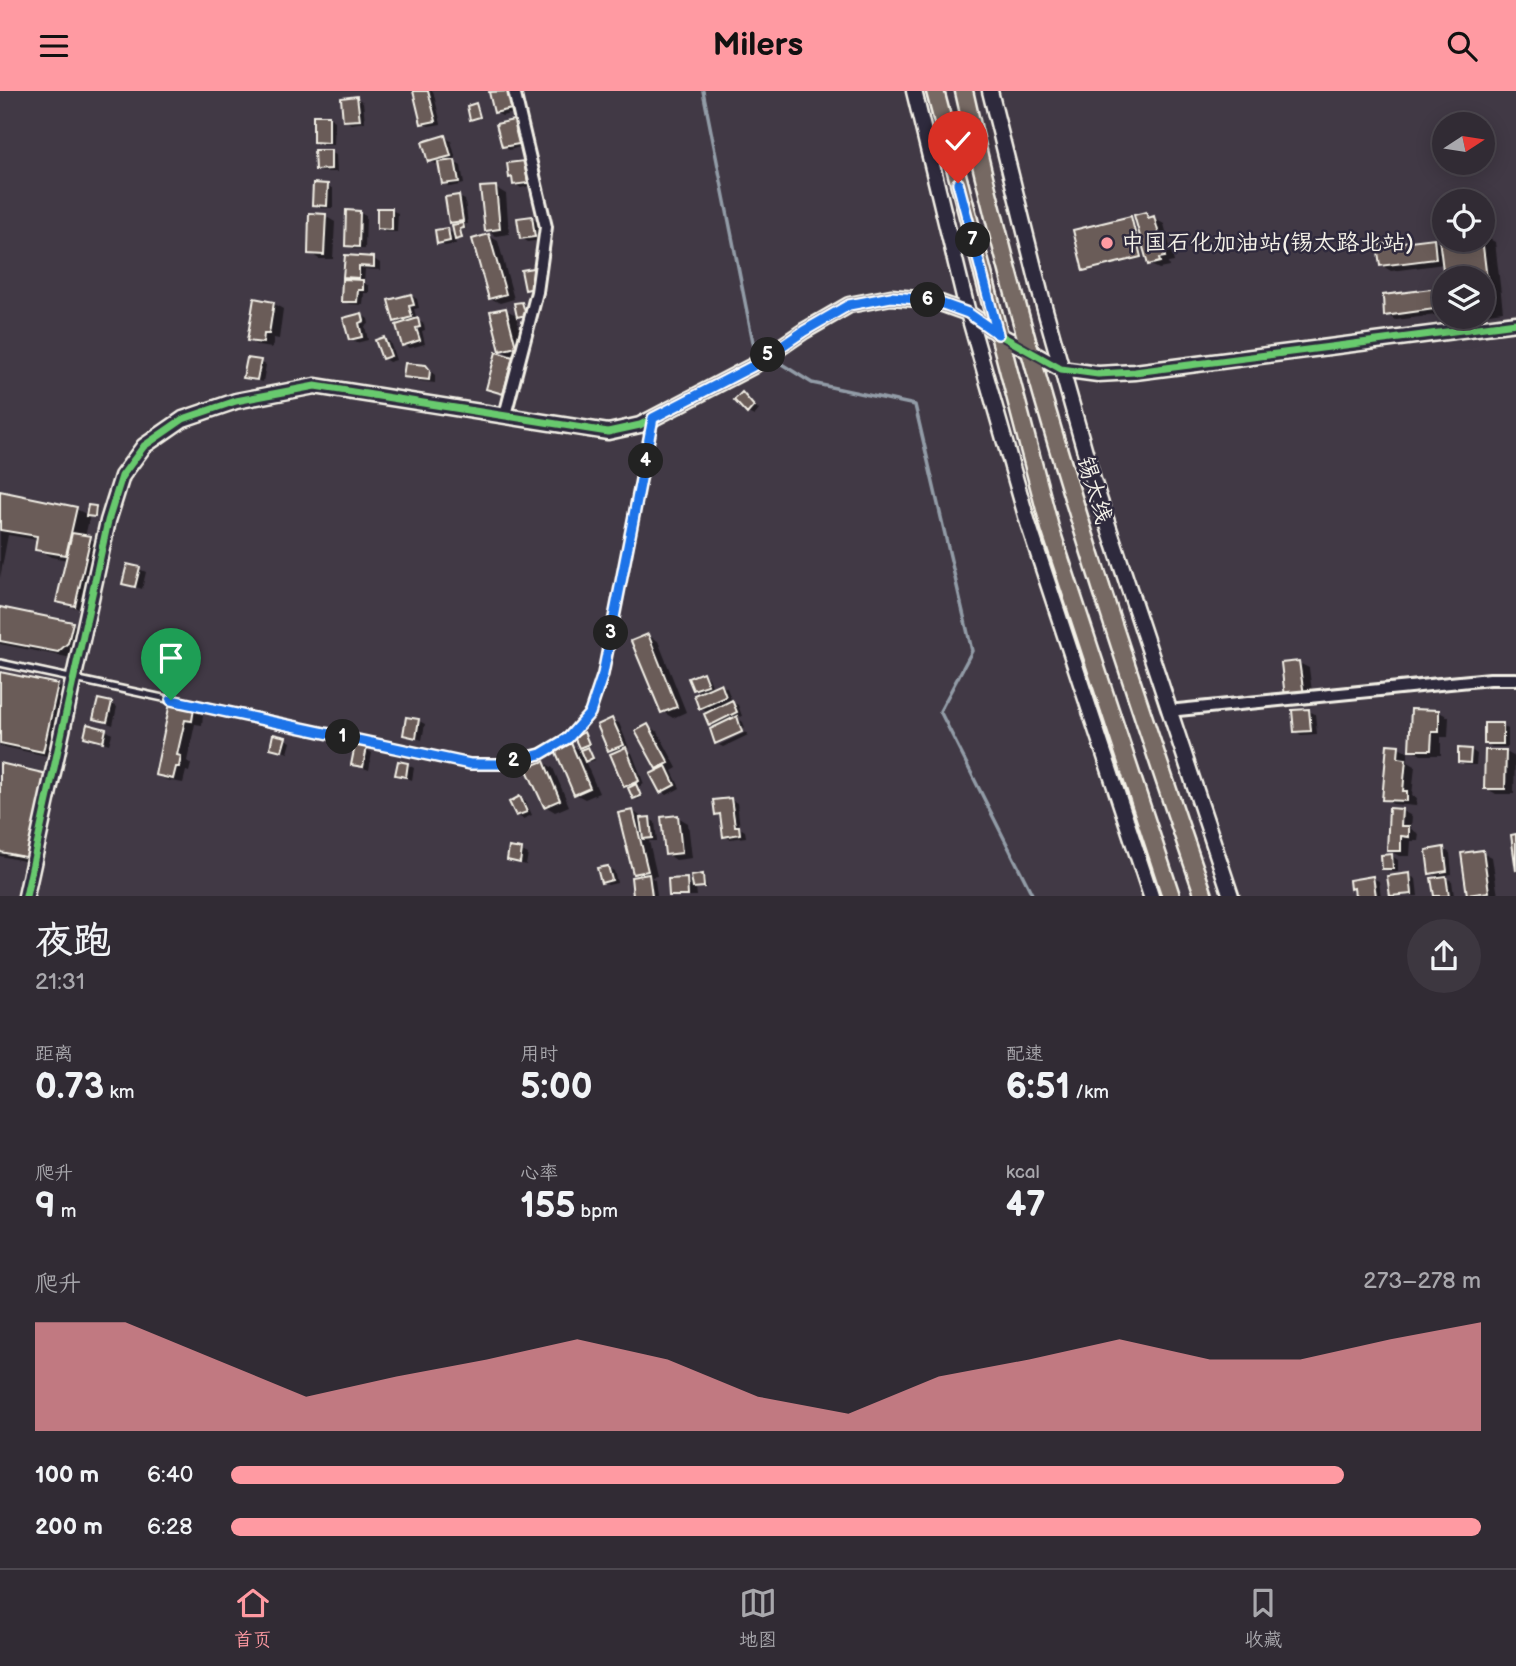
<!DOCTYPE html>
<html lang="zh">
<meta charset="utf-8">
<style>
body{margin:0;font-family:"Balsamiq Sans","LXGW WenKai TC",sans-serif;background:#3d3740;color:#f1f3f6;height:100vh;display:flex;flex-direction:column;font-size:26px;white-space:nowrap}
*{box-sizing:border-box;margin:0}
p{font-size:23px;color:#a8a7ac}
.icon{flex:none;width:38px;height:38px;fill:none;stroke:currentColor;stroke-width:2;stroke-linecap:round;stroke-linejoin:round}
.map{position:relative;height:805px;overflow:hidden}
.details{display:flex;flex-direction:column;background:#312b34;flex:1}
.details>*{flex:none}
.needle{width:46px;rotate:78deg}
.controls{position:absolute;left:1432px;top:21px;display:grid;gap:14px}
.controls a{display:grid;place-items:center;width:63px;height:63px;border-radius:50%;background:#312b34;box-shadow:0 4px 18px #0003,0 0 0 2px #4c474f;font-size:35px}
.pin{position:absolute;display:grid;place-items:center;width:60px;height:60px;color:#fff;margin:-72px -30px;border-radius:50% 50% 50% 0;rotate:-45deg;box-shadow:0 0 7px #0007}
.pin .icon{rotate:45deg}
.km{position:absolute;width:35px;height:35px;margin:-18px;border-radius:50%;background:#222;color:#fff;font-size:19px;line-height:35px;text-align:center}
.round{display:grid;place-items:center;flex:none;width:74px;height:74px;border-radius:37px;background:#3d3740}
.head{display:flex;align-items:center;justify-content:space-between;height:119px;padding:0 35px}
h1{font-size:38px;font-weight:700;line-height:52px}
.stats{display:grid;grid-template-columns:repeat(3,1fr);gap:10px;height:119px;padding:7px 35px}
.stats div{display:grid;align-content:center}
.stats b{font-size:35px;font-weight:700}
.stats small{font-size:19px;font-weight:400}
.stats p{font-size:19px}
.chart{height:196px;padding:14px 35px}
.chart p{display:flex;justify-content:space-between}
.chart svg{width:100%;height:126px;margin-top:7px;fill:#ff9aa2;opacity:.7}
ul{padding:0 35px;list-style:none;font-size:23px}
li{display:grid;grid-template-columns:112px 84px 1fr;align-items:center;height:52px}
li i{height:18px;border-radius:9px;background:#ff9aa2}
header{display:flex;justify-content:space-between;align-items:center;height:91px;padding:0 35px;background:#ff9aa2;color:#111;font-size:32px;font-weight:700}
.dock{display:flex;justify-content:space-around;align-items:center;height:98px;border-top:2px solid #4c474f;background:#312b34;font-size:19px;color:#a8a7ac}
.dock a{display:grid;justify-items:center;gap:4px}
.dock .current{color:#ff9aa2}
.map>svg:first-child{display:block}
.shadow{fill:#0007}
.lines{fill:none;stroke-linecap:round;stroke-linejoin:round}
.stream{stroke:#929ca7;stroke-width:3.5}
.building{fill:#6a5b58;stroke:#f4f1e8;stroke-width:2}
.lane-casing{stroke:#f4f1e8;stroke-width:10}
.street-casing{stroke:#f4f1e8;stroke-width:16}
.secondary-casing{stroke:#f4f1e8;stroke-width:19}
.primary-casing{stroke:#f4f1e8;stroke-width:21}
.lane{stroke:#2f2a3d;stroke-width:5}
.street{stroke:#2f2a3d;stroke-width:10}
.secondary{stroke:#2f2a3d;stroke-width:14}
.primary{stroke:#766964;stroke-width:16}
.cycleway-casing{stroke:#2f2a3d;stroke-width:11}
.cycleway{stroke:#67ca6e;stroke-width:7}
.route-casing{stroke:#fff;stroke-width:14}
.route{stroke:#1a73e8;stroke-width:9}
.poi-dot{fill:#ff9aa2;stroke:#2f2a3d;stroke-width:2.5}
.labels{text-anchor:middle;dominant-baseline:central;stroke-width:5;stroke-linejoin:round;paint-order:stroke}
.poi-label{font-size:23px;fill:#f4f1e8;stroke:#2f2a3d;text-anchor:start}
.street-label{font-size:23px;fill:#f4f1e8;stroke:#2f2a3d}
</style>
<header><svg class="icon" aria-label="menu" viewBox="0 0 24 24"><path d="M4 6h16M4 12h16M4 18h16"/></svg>Milers<svg class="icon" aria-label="search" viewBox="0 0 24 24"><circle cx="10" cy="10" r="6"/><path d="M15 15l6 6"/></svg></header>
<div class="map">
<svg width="1516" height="805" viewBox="0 0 1516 805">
<rect width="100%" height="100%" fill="#413945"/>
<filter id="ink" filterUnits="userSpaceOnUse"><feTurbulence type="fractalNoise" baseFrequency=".0143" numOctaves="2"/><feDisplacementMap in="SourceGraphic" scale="14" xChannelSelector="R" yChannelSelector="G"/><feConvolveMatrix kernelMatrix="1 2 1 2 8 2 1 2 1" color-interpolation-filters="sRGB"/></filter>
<g filter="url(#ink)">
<!-- shadow -->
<path class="shadow" d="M415,0H433L441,33L429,35L423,32Z
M497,0H515L521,20L502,25L495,21L491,2Z
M357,7L363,11L365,31L351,33L345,29Z
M476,14L482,27L474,29L472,27Z
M329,26L335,30L334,54H321L314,50Z
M518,30L524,55L509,59L503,55Z
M445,46L451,50L456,68L451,69L461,75L464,93L450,96L443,92L440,72L436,73L429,69Z
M330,61L336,64L337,81H322L316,78Z
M524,71L530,75L533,94L521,97L515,93L514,87L511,85Z
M327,94L333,98V117H320L314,113Z
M496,97L506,103L509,143L496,145L486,139Z
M459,106L465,109L468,133H465L466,138L462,139L463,148L459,149L454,146L456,153L445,155L439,152L447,139L456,144L457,135L451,131Z
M391,119L398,122L397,141H385L379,137Z
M360,122L366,125L365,158H353L346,154Z
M1146,123L1164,133L1174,171L1168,172L1169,176L1159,178L1149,173Z
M325,125L335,131L333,168H319L310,162Z
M1131,126L1133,128L1143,167L1087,180L1085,179Z
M532,127L538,130L540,149L528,151L522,147Z
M1482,144L1495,151L1503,220L1482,223V187H1446L1444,173L1391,180L1381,174L1433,149L1442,154L1441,149H1482Z
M489,145L498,150L514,208L500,212L490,207Z
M346,166L374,168L380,172V179L365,178L364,192L369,195V202H364L363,214L349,213L343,210L354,190L345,185Z
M1439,199L1444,201V223L1396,229L1386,223Z
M410,204L417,208L419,217L414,218L417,229L424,233L425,239L422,240L425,253L410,257L403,254L402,234L396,230Z
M274,213L283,218L279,248L274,247L272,257L258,255L249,249Z
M506,219L516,224L525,261L511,265L502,259Z
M362,224L368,228L369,233L365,235L368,249L356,252L350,248Z
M384,248L390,251L396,269L389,271L383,267Z
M512,267L522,273L513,307L488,297Z
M260,271L266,274L263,291L245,286Z
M425,276L435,284V292L411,289L405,286Z
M742,303L759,319L754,325L748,322Z
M0,402L76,418L88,424L89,416L98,418L97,425L90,424L85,446L100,453L85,519L67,515L58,510L68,469L51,466L37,458L38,449L8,444L0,487Z
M139,478L146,481L142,498L124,492Z
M0,518L72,533L86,541L72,567L0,553Z
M648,545L658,550L686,621L673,627L663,621Z
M1299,572L1309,577L1313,609L1296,611Z
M0,583L58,595L71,602L57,667L0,655Z
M703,583L709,587L713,597L721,594L727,597L732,611L738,614L742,625L737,627L743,631L745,637L719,650V653L712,639L716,637L710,633L709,622L700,617L702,602L694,598Z
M111,612L117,616L113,634L95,628Z
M171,614L194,619L203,624L202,634L195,633L187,670L191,673L189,681L186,680L183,692L166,689L157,683Z
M1309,620L1315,623L1317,643L1301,644L1295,640Z
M1439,621L1449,626L1448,646H1441V664H1421L1411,658Z
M612,629L619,632L629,657L626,659L632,662L644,693L638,696L643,706L637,709L625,695L616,662L610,659Z
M419,630L425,633L422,649L405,643Z
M1502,634L1508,638V656H1492L1486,652Z
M648,635L658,641L677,677L672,680L680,697L667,704L661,700L662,679L657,677Z
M106,639L112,643L109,653L86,645Z
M746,641L748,644L723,656L719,654Z
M584,643L591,654L585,657L590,659L595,669L589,671L584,668L599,702L585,708L575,703L571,654L583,661L576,647Z
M285,648L291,651L288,662L272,656Z
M1399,656L1408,661V671L1415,675L1412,705L1417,707L1416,715L1393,713L1384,708Z
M366,658L372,662L369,679L353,673Z
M1471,659L1477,663L1476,674H1466L1459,670Z
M1506,661L1515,666L1514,703H1496L1486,697Z
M543,671L553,677L569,715L555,721L545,715Z
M0,674L46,684L59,692L43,774L0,765Z
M408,674L414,677L412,689L397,683Z
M520,707L526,711L532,724L523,728L517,724Z
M730,708L737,712L740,737L745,740L746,746L730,748L724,745L722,726L717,723Z
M633,720L644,728H649L655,731L657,750H649L657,785L651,786L655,789L657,805H635L641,786L634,782Z
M1402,720L1412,725L1411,738L1419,743L1418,750H1411L1410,765H1399L1389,759Z
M678,726L688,732L692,767L676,769L667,763Z
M1443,758L1450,762L1452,783L1442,785L1452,790L1454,805H1435L1441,788L1431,782Z
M522,760L528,763L526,774L509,769Z
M1482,761L1492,766L1498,805L1468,803Z
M1392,765L1398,769V781H1390L1384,777Z
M608,777L614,780L617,792L608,794L602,791Z
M1409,784L1416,788L1418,805H1392L1389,787Z
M702,785L705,787L706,797H696L697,805H671L686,789L694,793Z
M1372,787L1379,790L1381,805H1357L1356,800L1352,797Z"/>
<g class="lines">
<!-- stream -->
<path class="stream" d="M703,0L754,256L766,263
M772,267L812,292L915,314L972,560L940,620L1033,805"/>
</g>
<!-- building -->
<path class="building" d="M413,0H428L436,30L421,33Z
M512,0L516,17L494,22L489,1Z
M357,5L360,29L343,30L341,7Z
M476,12L480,26L470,29L467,15Z
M313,24H329V52L313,51Z
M518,28L521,40L516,41L519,53L502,56L496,33Z
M445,44L451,65L428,71L422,51Z
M314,59H331V78L315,79Z
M455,69L459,91L442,93L438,71Z
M524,70L528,92L513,94L512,86L509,87L507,72Z
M313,92L328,93L327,115L312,114Z
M496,95L500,138L485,140L480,96Z
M459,104L463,130L449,132L445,106Z
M377,117H392V139L377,138Z
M346,119L360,120L359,156L345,155Z
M1146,121L1148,127L1154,125L1165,166L1159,167L1160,171L1148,174L1134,124Z
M309,122L326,123L324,164L308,163Z
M532,125L535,146L520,148L517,127Z
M1131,125L1141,166L1083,180L1073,139Z
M463,132L464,137L460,138L462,147L455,149L452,134Z
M448,137L450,150L437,153L435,139Z
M489,143L506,203L489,208L472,148Z
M1434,147L1436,168L1380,175L1377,154Z
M1439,147L1482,149V147L1490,213L1482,214V187H1444Z
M345,164L374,166V176L359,175V187L343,186Z
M533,177L536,190L535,197L525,199L521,179Z
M342,188L363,189V199H358L357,211H341Z
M1439,197L1442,217L1384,225L1383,204Z
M411,203L414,214L409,215L412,226L394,231L388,209Z
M254,207L274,211L269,243H264L263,252L247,250Z
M522,211L526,224L517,226L514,212Z
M506,217L516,256L500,260L490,220Z
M362,222L364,230L359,232L362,246L349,249L343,227Z
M418,227L420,236L416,237L420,249L402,255L396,234Z
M384,246L391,265L382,268L375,249Z
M496,261L513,266L503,303L486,298Z
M247,267L261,269L257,289L243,287Z
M405,272L426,274L430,279L429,289L403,286Z
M742,301L754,315L747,323L734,309Z
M0,400L77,416L66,464L35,459L37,445L0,439Z
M88,414L96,415L95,426L86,425Z
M72,442L91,445L75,515L56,511Z
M127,473L140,476L135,496L122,493Z
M0,516L73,531L68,552L58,561L0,550Z
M648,543L677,616L661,622L631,550Z
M1299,570L1304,604L1285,606L1281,572Z
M0,581L58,593L43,661L0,652Z
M703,581L708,594L693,599L688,587Z
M721,592L726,606L699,618L694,604Z
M98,608L112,611L107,631L93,628Z
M732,609L737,621L709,635L704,623Z
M170,612L194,617L192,630L185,629L177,664L181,665L179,676H176L173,688L155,684Z
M1309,618L1311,640L1294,641L1292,619Z
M1411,618L1439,619V641H1432L1431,659H1409Z
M737,625L742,641L715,653L710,638Z
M406,626L419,628L416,647L403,644Z
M612,627L624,654L608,660L597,634Z
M1484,632H1503V653H1484Z
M87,633L106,638L103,651L84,646Z
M648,633L669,672L656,678L635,640Z
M584,641L589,653L579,657L574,646Z
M273,643L286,646L282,660L270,657Z
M571,652L590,697L574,704L555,659Z
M1387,653L1399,654L1398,667L1406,668L1403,700H1407V710L1382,709Z
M355,654L367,656L363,676L351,674Z
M588,656L593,667L585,671L580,659Z
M626,656L639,690L624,696L610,663Z
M1458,657L1471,658L1470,672L1458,671Z
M1485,659H1506L1505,698H1484Z
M398,670L408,672L406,686L395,684Z
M544,670L560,709L544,716L526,677Z
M0,672L47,683L30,767L0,761Z
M666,675L675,694L660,702L650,683Z
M636,693L641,705L633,708L628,697Z
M520,705L527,721L516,725L509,711Z
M731,707L735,735H739L740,743L723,746L720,723L715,724L713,709Z
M1389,717L1402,718L1401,735H1409V746L1401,745V760H1387Z
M633,719L648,780L633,783L618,722Z
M678,724L682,762L665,764L661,726Z
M650,726L652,747L643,748L640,727Z
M1516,743V780L1511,744Z
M509,756L522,758L520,772L507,769Z
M1444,756L1447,780L1429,783L1426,759Z
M1483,759L1489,801L1467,804L1461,762Z
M1392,763L1393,778H1382L1381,764Z
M608,775L612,789L601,792L597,777Z
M1410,782L1412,803L1390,805L1387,785Z
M649,783L652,805H633L631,786Z
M703,783L704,796L693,797L691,785Z
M1373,785L1376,805H1355L1354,797L1350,798L1349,789Z
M1446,785L1449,805H1434L1431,787Z
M687,787L688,805H669L668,788Z"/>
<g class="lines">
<!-- lane casing -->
<g class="lane-casing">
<path id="lane" d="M0,572L470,673C516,673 561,664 588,623C596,612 599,595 603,583L652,330"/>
</g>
<!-- street casing -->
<g class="street-casing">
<path id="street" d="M505,324L537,201L546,136L514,0
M1168,620L1490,588H1516"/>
</g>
<!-- secondary casing -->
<g class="secondary-casing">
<path id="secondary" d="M914,0L968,222L1028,432L1151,805
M990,0L1040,201L1093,389L1231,805
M26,805L108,430L122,385L144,355L183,328L236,310L315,295L608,341L640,334L753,275L804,240L849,214L891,206L932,209L968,222L998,243L1061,278L1098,283L1135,281L1516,232"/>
</g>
<!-- primary casing -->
<g class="primary-casing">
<path id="primary" d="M935,0L1050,437L1171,805
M964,0C1025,274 1113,540 1204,805"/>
</g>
<!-- lane -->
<use href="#lane" class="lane"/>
<!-- street -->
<use href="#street" class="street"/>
<!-- secondary -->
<use href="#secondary" class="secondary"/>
<!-- primary -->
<use href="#primary" class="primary"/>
<!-- cycleway casing -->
<g class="cycleway-casing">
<path id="cycleway" d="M26,805L108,430L122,385L144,355L183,328L236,310L315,295L608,341L640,334L753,275L804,240L849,214L891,206L932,209L968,222L998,243L1061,278L1098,283L1135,281L1516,232"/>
</g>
<!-- cycleway -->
<use href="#cycleway" class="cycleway"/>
</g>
</g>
<g class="lines" filter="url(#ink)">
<!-- route casing -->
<g class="route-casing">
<path id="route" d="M171,609L470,673H501L541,663L568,647L590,622L603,583L653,327L753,275L804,240L849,214L891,206L932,209L968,222L998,243L958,92"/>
</g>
<!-- route -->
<use href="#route" class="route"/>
</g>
<!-- markers -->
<circle class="poi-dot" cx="1107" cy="152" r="7"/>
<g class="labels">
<!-- poi labels -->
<g class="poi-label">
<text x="1121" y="152">中国石化加油站(锡太路北站)</text>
</g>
<!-- street labels -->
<g class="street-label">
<text transform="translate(1094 399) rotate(73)">锡太线</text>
</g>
</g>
</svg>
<div class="controls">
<a><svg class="needle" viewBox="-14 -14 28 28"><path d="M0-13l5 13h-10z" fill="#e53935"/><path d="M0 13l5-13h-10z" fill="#a8a7ac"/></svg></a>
<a><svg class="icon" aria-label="locate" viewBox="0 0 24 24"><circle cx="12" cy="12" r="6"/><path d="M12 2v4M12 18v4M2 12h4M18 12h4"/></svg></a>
<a><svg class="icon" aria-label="layers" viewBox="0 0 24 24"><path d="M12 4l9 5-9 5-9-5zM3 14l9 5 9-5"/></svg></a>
</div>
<div class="pin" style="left:171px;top:609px;background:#1e9e55"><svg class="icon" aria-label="arrive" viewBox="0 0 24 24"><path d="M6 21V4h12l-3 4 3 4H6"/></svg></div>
<div class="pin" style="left:958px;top:92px;background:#d93025"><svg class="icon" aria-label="check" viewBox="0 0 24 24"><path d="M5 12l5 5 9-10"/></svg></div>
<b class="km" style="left:343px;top:646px">1</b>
<b class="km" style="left:514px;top:670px">2</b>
<b class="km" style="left:611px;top:542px">3</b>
<b class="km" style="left:646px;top:370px">4</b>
<b class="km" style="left:768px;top:264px">5</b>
<b class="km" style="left:928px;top:209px">6</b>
<b class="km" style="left:973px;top:149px">7</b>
</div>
<section class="details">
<div class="head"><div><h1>夜跑</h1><p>21:31</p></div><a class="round"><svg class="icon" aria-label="share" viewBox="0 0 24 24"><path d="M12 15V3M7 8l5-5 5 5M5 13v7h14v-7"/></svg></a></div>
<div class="stats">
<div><p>距离</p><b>0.73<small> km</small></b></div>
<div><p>用时</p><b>5:00</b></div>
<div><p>配速</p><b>6:51<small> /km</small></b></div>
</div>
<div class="stats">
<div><p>爬升</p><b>9<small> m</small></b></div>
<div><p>心率</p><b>155<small> bpm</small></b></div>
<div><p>kcal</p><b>47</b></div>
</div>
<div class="chart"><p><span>爬升</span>273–278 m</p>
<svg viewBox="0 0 160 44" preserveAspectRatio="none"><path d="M0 44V6L10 6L20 19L30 32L40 25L50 19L60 12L70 19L80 32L90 38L100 25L110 19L120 12L130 19L140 19L150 12L160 6V44z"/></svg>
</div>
<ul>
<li><b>100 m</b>6:40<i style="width:89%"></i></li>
<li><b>200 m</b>6:28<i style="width:100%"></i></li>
</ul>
</section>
<nav class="dock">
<a class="current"><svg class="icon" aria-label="home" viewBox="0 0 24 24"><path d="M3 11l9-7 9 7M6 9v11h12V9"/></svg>首页</a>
<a><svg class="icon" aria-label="map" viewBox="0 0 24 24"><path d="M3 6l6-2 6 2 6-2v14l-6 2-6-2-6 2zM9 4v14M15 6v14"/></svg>地图</a>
<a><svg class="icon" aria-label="saved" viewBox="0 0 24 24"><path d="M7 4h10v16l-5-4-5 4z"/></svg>收藏</a>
</nav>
